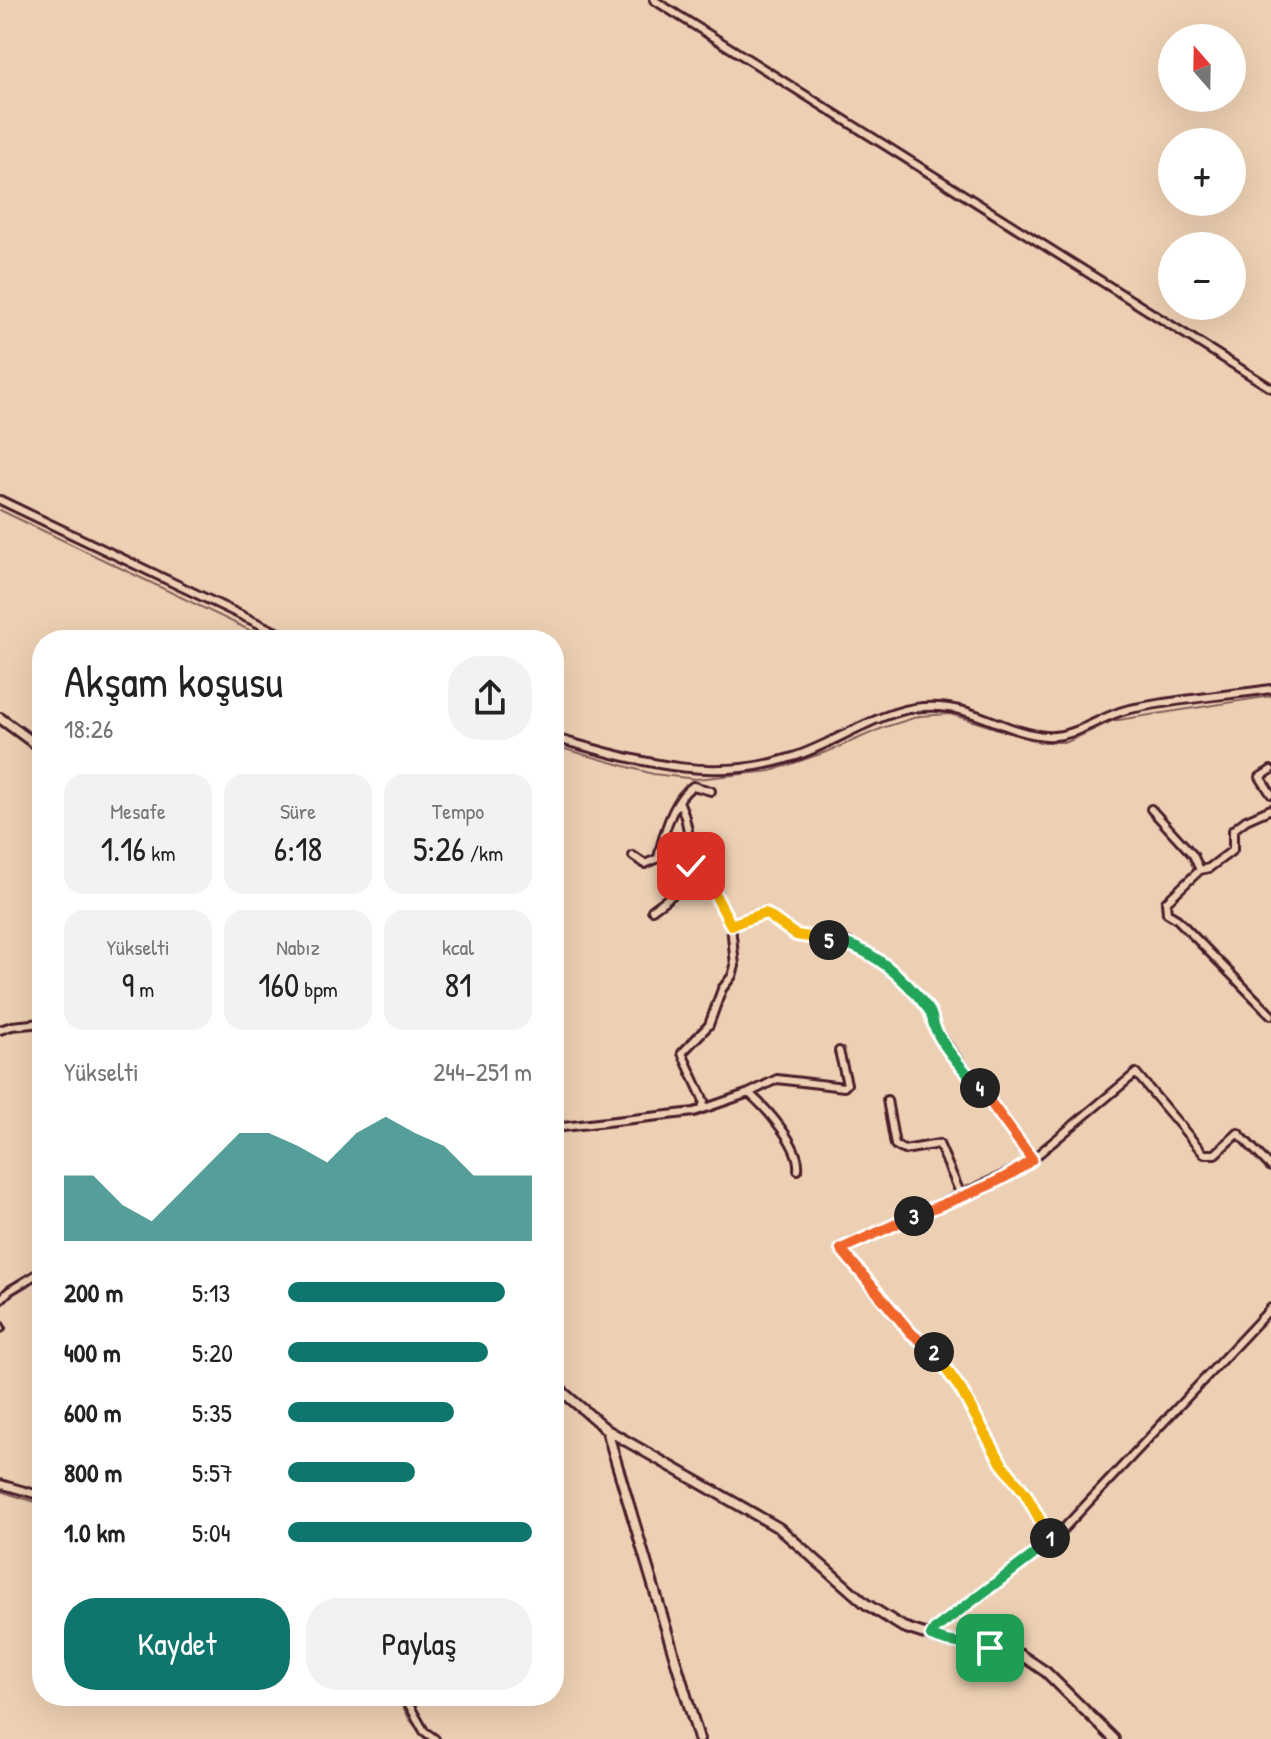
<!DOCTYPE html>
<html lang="tr">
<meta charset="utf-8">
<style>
body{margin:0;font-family:"Patrick Hand",sans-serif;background:#f2f2f2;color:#222;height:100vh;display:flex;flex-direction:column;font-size:30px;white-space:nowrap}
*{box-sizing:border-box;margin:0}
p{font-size:26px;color:#767676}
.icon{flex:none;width:44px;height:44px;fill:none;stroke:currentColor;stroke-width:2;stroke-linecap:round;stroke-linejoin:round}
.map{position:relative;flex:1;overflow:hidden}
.side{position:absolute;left:32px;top:630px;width:532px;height:1076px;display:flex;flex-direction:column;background:#fff;border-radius:32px;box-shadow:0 8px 32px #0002}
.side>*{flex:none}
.needle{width:52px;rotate:340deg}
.tools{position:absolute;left:1158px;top:24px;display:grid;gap:16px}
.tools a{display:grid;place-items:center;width:88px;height:88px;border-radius:50%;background:#fff;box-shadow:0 8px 32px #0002;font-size:40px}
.pin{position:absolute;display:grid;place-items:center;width:68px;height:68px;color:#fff;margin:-34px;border-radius:16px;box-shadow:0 4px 12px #0006}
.km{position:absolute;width:40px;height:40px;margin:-20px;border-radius:50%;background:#222;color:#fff;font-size:22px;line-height:40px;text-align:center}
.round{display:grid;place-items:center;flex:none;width:84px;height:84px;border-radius:32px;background:#f2f2f2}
.overview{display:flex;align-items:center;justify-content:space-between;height:136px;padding:0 32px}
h1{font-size:44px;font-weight:600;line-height:60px}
.figures{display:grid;grid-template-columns:repeat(3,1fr);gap:12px;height:136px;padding:8px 32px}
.figures div{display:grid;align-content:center;border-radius:20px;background:#f2f2f2;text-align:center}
.figures b{font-size:34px;font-weight:600}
.figures small{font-size:22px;font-weight:400}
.figures p{font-size:22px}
.chart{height:224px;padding:16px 32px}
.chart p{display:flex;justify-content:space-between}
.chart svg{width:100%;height:144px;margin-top:8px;fill:#0f766e;opacity:.7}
.button{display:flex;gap:16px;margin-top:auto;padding:16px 32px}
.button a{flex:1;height:92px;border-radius:32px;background:#0f766e;color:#fff;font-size:32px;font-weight:600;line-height:92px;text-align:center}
.button a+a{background:#f2f2f2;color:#222}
ul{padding:0 32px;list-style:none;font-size:26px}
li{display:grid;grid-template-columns:128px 96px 1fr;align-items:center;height:60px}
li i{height:20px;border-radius:10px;background:#0f766e}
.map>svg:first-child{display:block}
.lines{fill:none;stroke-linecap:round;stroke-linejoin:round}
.stream{stroke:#86605d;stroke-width:2}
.minor-casing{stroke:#4a1f2b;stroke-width:12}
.tertiary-casing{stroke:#4a1f2b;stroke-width:14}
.minor{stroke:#edd0b3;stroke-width:6}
.tertiary{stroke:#edd0b3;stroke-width:8}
.split-1-casing{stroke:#fff;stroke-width:16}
.split-2-casing{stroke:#fff;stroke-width:16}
.split-3-casing{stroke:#fff;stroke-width:16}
.split-4-casing{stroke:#fff;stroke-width:16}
.split-5-casing{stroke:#fff;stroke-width:16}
.split-6-casing{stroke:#fff;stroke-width:16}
.split-1{stroke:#22a559;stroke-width:10}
.split-2{stroke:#f5b400;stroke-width:10}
.split-3{stroke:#f0652b;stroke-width:10}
.split-4{stroke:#f0652b;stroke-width:10}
.split-5{stroke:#22a559;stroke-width:10}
.split-6{stroke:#f5b400;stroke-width:10}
</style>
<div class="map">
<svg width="1271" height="1739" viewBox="0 0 1271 1739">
<rect width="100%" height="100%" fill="#edd0b3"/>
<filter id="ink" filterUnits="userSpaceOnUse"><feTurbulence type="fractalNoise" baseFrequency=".0125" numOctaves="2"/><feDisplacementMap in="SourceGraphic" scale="16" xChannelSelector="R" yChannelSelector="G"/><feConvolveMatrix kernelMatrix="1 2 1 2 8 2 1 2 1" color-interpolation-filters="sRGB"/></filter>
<g filter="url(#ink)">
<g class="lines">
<!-- stream -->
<path class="stream" d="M0,510L270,640
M554,746L653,774L696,779L771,771L829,751L885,727L920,716L950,714L1040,742H1067L1112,721L1271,696
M0,1491L42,1504
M397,1696L410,1720L425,1739"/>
<!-- minor casing -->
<g class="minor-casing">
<path id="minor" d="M654,0L1271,388
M0,500L293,640
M554,738C636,760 708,785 793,757C834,744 880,710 923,707C973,703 1003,733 1046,736C1075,738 1099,717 1126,710C1173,699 1223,696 1271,689
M1271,770L1260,777L1271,794
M1151,809L1193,855L1200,870L1166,902L1167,913L1177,919L1271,1015
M633,856L645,864L661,857L691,866L706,877L731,925L735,966L732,976L722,989L709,1025L682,1053L704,1101L702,1109
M658,858C663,835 673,799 693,786L711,791
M1200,870L1209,868L1233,850V830L1246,820L1271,809
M652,910L690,882C692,857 690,824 679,801
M731,925L765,913L796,935L848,942L883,964L904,981L931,1014L935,1029L1032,1159
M0,1030L12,1026L42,1023
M749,1093C766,1108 801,1146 798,1170
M887,1100L895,1145L904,1150L939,1144L961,1195
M554,1128L694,1112L749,1093L777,1079L844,1087L847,1084L839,1051
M0,1300L9,1291L42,1271
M0,1326L1,1328
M0,1484L42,1496
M1052,1541L1271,1308
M931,1636L935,1629L1052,1541L1025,1493L1002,1464L961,1390L941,1360L911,1333L841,1249L1024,1166L1136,1073L1204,1154H1215L1238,1133L1271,1167
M404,1696L424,1731L435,1739"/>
</g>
<!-- tertiary casing -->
<g class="tertiary-casing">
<path id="tertiary" d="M0,718L42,749
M554,1379L564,1393L607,1430L779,1528L866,1604L903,1627L946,1641L1021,1655L1046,1672L1114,1739
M607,1431L699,1739"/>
</g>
<!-- minor -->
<use href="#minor" class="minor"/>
<!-- tertiary -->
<use href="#tertiary" class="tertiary"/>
</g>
</g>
<g class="lines" filter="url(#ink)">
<!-- split-1 casing -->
<g class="split-1-casing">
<path id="split-1" d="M990,1648L946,1641L931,1636L935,1629L1052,1541L1050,1538"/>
</g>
<!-- split-2 casing -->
<g class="split-2-casing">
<path id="split-2" d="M934,1352L961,1390L1002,1464L1025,1493L1050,1538"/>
</g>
<!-- split-3 casing -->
<g class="split-3-casing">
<path id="split-3" d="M914,1216L841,1249L911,1333L934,1352"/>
</g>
<!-- split-4 casing -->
<g class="split-4-casing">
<path id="split-4" d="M914,1216C948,1201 1006,1183 1032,1159L980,1088"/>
</g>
<!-- split-5 casing -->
<g class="split-5-casing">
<path id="split-5" d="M829,940C869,945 905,978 929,1010C933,1016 932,1021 935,1028C944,1049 965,1071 980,1088"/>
</g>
<!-- split-6 casing -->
<g class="split-6-casing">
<path id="split-6" d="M691,866L706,877L731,925L765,913L796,935L829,940"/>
</g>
<!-- split-1 -->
<use href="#split-1" class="split-1"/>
<!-- split-2 -->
<use href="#split-2" class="split-2"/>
<!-- split-3 -->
<use href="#split-3" class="split-3"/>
<!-- split-4 -->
<use href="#split-4" class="split-4"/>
<!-- split-5 -->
<use href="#split-5" class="split-5"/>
<!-- split-6 -->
<use href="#split-6" class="split-6"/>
</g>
</svg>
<div class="tools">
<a><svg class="needle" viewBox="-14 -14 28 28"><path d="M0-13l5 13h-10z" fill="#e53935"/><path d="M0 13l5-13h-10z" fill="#767676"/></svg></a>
<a>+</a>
<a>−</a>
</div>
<div class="pin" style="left:990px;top:1648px;background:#1e9e55"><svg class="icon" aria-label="arrive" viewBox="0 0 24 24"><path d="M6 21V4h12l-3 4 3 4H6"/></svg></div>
<div class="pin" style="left:691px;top:866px;background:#d93025"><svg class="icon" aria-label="check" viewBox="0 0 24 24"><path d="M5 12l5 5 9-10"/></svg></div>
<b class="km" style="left:1050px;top:1538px">1</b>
<b class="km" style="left:934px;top:1352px">2</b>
<b class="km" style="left:914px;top:1216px">3</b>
<b class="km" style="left:980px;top:1088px">4</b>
<b class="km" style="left:829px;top:940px">5</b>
<section class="side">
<div class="overview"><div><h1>Akşam koşusu</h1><p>18:26</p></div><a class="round"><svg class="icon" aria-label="share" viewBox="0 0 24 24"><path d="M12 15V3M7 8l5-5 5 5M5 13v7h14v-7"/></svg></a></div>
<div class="figures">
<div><p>Mesafe</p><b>1.16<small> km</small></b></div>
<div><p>Süre</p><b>6:18</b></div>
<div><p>Tempo</p><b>5:26<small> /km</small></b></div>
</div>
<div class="figures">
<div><p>Yükselti</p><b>9<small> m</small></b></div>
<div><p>Nabız</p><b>160<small> bpm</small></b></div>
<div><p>kcal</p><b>81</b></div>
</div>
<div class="chart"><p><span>Yükselti</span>244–251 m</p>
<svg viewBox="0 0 160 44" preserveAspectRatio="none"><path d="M0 44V24L10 24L20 33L30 38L40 29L50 20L60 11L70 11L80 15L90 20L100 11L110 6L120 11L130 15L140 24L150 24L160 24V44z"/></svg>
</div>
<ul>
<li><b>200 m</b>5:13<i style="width:89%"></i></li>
<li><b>400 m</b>5:20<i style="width:82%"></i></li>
<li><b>600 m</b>5:35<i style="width:68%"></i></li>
<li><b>800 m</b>5:57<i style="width:52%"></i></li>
<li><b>1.0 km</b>5:04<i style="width:100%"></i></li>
</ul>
<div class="button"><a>Kaydet</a><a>Paylaş</a></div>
</section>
</div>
